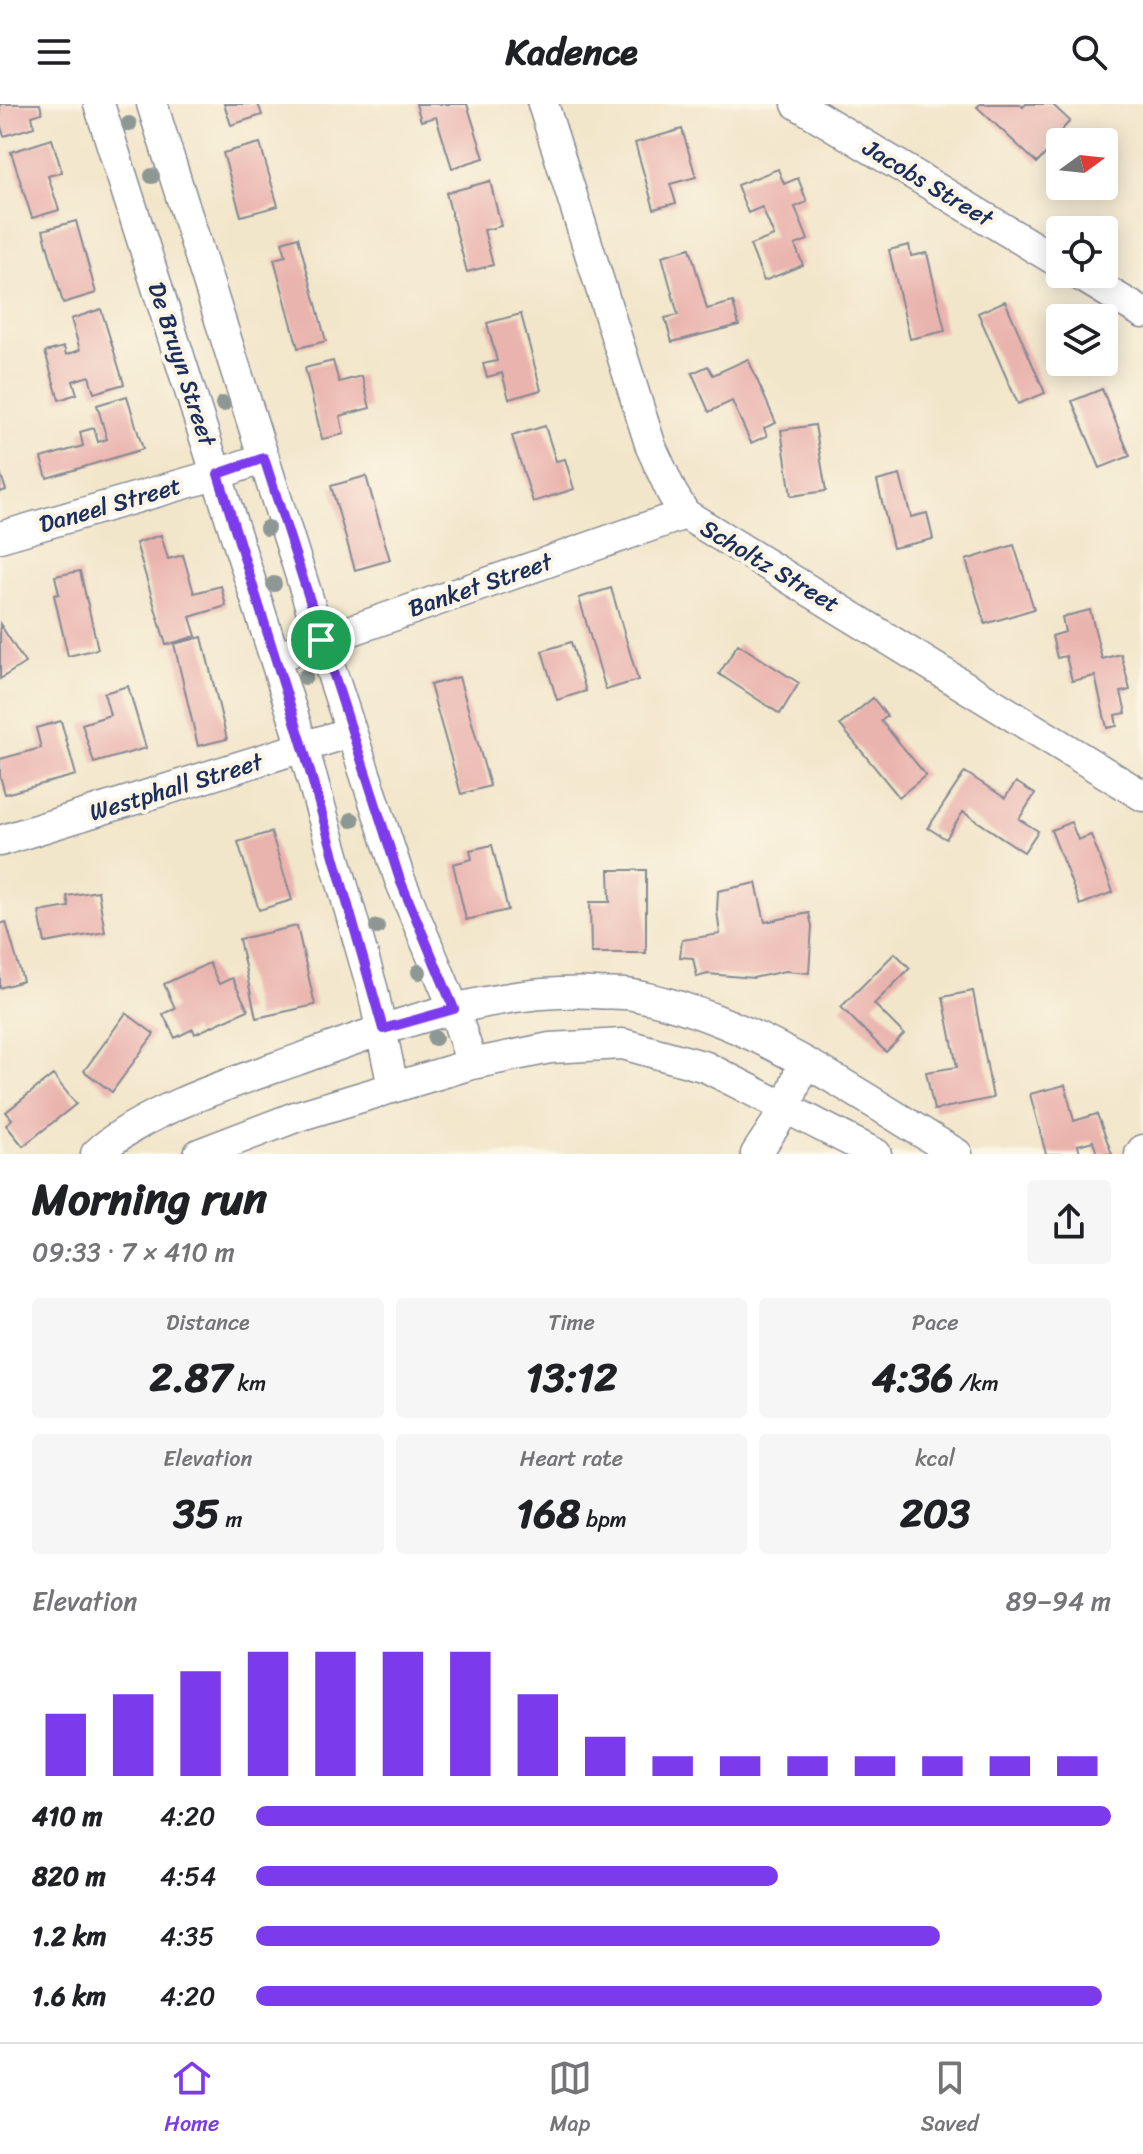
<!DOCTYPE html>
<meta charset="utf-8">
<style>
body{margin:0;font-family:Sriracha,sans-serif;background:#f6f6f6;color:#202124;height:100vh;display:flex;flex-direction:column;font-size:30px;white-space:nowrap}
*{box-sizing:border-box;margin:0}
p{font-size:26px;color:#757577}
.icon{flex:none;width:44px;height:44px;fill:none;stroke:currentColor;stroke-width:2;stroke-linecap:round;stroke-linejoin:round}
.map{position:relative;height:1050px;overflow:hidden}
.drawer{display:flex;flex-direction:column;background:#fff;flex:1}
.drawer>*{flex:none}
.needle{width:52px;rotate:75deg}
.controls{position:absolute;left:1046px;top:24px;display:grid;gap:16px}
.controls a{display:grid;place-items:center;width:72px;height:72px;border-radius:8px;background:#fff;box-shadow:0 4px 20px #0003;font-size:40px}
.pin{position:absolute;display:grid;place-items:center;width:68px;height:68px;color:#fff;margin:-34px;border:4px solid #fff;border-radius:50%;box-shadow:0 2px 8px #0007}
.round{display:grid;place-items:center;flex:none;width:84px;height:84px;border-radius:8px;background:#f6f6f6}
.overview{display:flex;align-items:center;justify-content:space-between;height:136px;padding:0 32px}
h1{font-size:44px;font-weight:700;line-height:60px}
.metrics{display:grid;grid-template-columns:repeat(3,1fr);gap:12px;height:136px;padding:8px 32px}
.metrics div{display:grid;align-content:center;border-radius:8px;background:#f6f6f6;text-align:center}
.metrics b{font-size:40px;font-weight:700}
.metrics small{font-size:22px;font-weight:400}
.metrics p{font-size:22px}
.chart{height:224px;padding:16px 32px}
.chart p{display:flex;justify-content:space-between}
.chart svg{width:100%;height:144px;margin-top:8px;stroke:#7c3aed;stroke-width:6}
ul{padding:0 32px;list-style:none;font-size:26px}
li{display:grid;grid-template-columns:128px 96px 1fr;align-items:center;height:60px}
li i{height:20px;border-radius:10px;background:#7c3aed}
header{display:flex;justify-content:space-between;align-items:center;height:104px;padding:0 32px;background:#fff;font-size:36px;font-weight:700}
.dock{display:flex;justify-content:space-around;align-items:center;height:112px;border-top:2px solid #e0e0e0;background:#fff;font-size:22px;color:#757577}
.dock a{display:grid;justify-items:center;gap:4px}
.dock .current{color:#7c3aed}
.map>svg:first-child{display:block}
.building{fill:#eab4ae}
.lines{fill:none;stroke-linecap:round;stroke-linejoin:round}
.minor-casing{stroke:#868a94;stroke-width:33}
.minor{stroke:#fff;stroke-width:30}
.tree{fill:#8d9895}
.route-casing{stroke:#fff;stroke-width:16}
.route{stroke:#7c3aed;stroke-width:10}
.labels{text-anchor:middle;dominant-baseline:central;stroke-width:8;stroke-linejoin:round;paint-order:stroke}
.street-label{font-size:24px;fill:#1b2f5e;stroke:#fcf5e5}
</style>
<header><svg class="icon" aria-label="menu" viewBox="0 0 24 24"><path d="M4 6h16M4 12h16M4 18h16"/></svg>Kadence<svg class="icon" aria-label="search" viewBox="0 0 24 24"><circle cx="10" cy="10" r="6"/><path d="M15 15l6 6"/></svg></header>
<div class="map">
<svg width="1143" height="1050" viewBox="0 0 1143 1050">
<rect width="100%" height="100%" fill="#fcf5e5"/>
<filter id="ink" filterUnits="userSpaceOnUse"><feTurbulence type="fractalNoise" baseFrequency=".0125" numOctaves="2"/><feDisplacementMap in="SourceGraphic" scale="16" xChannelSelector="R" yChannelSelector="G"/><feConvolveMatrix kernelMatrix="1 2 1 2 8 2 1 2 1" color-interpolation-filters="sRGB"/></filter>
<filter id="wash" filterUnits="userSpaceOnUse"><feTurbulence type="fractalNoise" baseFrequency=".006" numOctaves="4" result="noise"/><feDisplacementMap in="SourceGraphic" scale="32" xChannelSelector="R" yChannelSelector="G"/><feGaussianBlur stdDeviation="1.8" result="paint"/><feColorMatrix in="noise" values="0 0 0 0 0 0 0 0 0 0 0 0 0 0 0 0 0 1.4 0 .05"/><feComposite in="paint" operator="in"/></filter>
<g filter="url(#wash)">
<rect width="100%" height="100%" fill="#f2e6ca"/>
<g id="blocks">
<!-- building -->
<path class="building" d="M0,0H40L42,9L32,12L34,23L4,32L0,20Z
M224,0H258L262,11L231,21Z
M416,0H467L484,54L452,64L436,13L421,17Z
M980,0H1020L1023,3L1026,0H1052L1070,17L1047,42L1050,45L1037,59L977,3Z
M682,25L696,73L670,80L676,99L654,105L635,39Z
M52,35L62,68L48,72L59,106L32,114L11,48Z
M260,39L278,102L241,112L223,49Z
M778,65L784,80L798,74L807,98L795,103L808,136L795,141L803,161L764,177L750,141L774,132L762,103L748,109L737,81Z
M490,77L501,122L484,126L493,161L467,168L446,89Z
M76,117L96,189L63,199L43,126Z
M298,133L326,237L298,244L274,155L286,152L282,138Z
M909,141L911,152L927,149L945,227L910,235L889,146Z
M690,144L707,205L733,198L739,221L672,238L665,214L678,211L662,152Z
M1005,197L1045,289L1018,300L978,209Z
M101,205L124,280L94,289L89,272L73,277L77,290L59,296L45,248L64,243L66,251L80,246L71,215Z
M521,210L541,286L509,295L502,269L487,273L483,260L497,257L487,219Z
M748,255L776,319L764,324L767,332L751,339L732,297L709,308L692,269L708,262L713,271Z
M333,257L339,278L362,272L370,304L340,312L344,330L322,335L305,264Z
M1102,285L1130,352L1100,364L1072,297Z
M127,292L143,345L47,374L41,354L83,342L80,328L94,324L98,338L107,335L97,301Z
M815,321L826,387L791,392L781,326Z
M545,322L556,357L565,355L574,385L533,398L512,332Z
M0,368L6,386L0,388Z
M900,371L911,413L927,409L933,435L893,444L877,377Z
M366,372L390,456L355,466L331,382Z
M161,431L168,455L183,451L194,489L221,482L226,502L190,513L196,532L166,541L136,439Z
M1014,441L1034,505L985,520L966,456Z
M80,467L98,545L68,552L54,491L59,490L55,472Z
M611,484L638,576L606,586L579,494Z
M1090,506L1102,555L1121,550L1130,586L1121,588L1126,609L1115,611L1117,622L1107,624L1095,572L1072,577L1066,552L1057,554L1052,532L1065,528L1062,513Z
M0,520L25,559L0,575Z
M202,533L227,635L198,642L174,540Z
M571,538L586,587L557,596L542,547Z
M738,540L799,579L780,610L719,570Z
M459,573L490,682L461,690L430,581Z
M128,582L146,644L94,659L82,620L110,611L104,589Z
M873,594L887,612L881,617L926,671L899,693L840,621Z
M61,617L76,671L5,690L0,672V655L41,644L36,624Z
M965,668L1005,694L1016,678L1035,690L1019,715L1038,727L1024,748L963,708L946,735L928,724Z
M1071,718L1078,736L1091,731L1113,788L1080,801L1051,726Z
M271,728L292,796L259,806L238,738Z
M492,741L508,806L466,816L453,760L472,755L470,746Z
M609,766H646V849H591L590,798H610Z
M756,779L765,818L809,809L812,822L809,869L785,867L753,874L708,870L697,873L693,854L680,853L682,836L720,830L717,807L718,787Z
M98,787L105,828L45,839L39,808L69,803L67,792Z
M6,818L23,877L0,884V820Z
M297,822L315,901L256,914L239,835Z
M895,849L910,864L874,900L904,930L886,948L841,903Z
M209,859L219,880L232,874L248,906L195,930L193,925L175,934L163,910L175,904L164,880Z
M973,887L993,994L934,1006L926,968L957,963L943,893Z
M126,909L154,930L112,988L84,967Z
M53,971L76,1000L23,1042L6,1021L12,1015L6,1008Z
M1065,981L1074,1017L1097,1010L1112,1050H1097L1093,1037L1078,1041L1080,1050H1046L1030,990Z"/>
</g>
</g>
<g filter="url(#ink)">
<use href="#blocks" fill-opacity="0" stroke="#868a94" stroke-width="2"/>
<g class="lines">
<!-- minor casing -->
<g class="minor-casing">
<path id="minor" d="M99,0L303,643L373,887L393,983
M152,0L321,536L400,776L454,905L472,960
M543,0L651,343L672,389L685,410L1143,692
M797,0L1060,159
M1078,170L1143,209
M0,433L218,370L264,354
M275,553L685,410
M0,737L351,628
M96,1050C143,1006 237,977 297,956C393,921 493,884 596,889C608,890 621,889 633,891C752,914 855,989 957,1050
M199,1050L298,1012L472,960L550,944L623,940L706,963L876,1050
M756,1050L787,1003L803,958
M1140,1050L1143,1046"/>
</g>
<!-- minor -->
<use href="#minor" class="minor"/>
</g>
<!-- trees -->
<g class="tree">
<circle cx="129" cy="20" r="8"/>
<circle cx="152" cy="72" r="8"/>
<circle cx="223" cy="300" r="8"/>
<circle cx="267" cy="424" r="8"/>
<circle cx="274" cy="480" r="8"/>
<circle cx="305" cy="573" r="8"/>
<circle cx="352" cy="716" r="8"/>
<circle cx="377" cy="823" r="8"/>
<circle cx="419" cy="868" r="8"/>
<circle cx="435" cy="934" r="8"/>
</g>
</g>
<g class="lines" filter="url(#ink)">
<!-- route casing -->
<g class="route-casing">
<path id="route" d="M264,354L400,776L454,905L383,925L303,643L218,370Z"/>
</g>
<!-- route -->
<use href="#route" class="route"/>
</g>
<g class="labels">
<!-- street labels -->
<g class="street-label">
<text transform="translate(928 79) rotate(31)">Jacobs Street</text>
<text transform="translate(182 260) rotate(72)">De Bruyn Street</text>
<text transform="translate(110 401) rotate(-16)">Daneel Street</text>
<text transform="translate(770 462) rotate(31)">Scholtz Street</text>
<text transform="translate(480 481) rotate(-19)">Banket Street</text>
<text transform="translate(176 683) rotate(-17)">Westphall Street</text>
</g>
</g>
</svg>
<div class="controls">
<a><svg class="needle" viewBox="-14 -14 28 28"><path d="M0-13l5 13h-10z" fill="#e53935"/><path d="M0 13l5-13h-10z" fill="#757577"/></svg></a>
<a><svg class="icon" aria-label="locate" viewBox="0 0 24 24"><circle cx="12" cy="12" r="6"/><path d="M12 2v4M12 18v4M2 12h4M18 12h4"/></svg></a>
<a><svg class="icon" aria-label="layers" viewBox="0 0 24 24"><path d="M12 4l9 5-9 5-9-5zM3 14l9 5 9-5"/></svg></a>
</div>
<div class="pin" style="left:321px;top:536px;background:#1e9e55"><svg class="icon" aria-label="arrive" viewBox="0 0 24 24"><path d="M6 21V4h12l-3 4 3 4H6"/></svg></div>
</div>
<section class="drawer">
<div class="overview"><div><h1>Morning run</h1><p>09:33 · 7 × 410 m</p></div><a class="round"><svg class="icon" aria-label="share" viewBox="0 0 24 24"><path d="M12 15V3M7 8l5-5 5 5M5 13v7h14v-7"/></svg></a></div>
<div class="metrics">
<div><p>Distance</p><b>2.87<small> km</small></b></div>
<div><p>Time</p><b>13:12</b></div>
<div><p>Pace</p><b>4:36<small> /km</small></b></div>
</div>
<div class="metrics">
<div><p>Elevation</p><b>35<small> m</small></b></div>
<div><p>Heart rate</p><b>168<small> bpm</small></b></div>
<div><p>kcal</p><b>203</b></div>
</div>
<div class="chart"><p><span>Elevation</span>89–94 m</p>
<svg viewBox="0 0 160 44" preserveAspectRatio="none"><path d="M5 44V25M15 44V19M25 44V12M35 44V6M45 44V6M55 44V6M65 44V6M75 44V19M85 44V32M95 44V38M105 44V38M115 44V38M125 44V38M135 44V38M145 44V38M155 44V38"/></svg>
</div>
<ul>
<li><b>410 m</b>4:20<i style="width:100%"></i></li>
<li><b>820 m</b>4:54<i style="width:61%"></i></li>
<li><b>1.2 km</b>4:35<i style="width:80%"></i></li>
<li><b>1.6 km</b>4:20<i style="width:99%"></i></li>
</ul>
</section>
<nav class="dock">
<a class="current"><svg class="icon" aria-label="home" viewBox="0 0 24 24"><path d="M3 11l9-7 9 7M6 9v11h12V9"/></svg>Home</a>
<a><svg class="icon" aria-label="map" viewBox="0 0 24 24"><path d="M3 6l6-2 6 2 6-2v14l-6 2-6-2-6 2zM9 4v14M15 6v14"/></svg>Map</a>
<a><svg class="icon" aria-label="saved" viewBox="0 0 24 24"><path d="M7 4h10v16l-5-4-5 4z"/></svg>Saved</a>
</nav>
